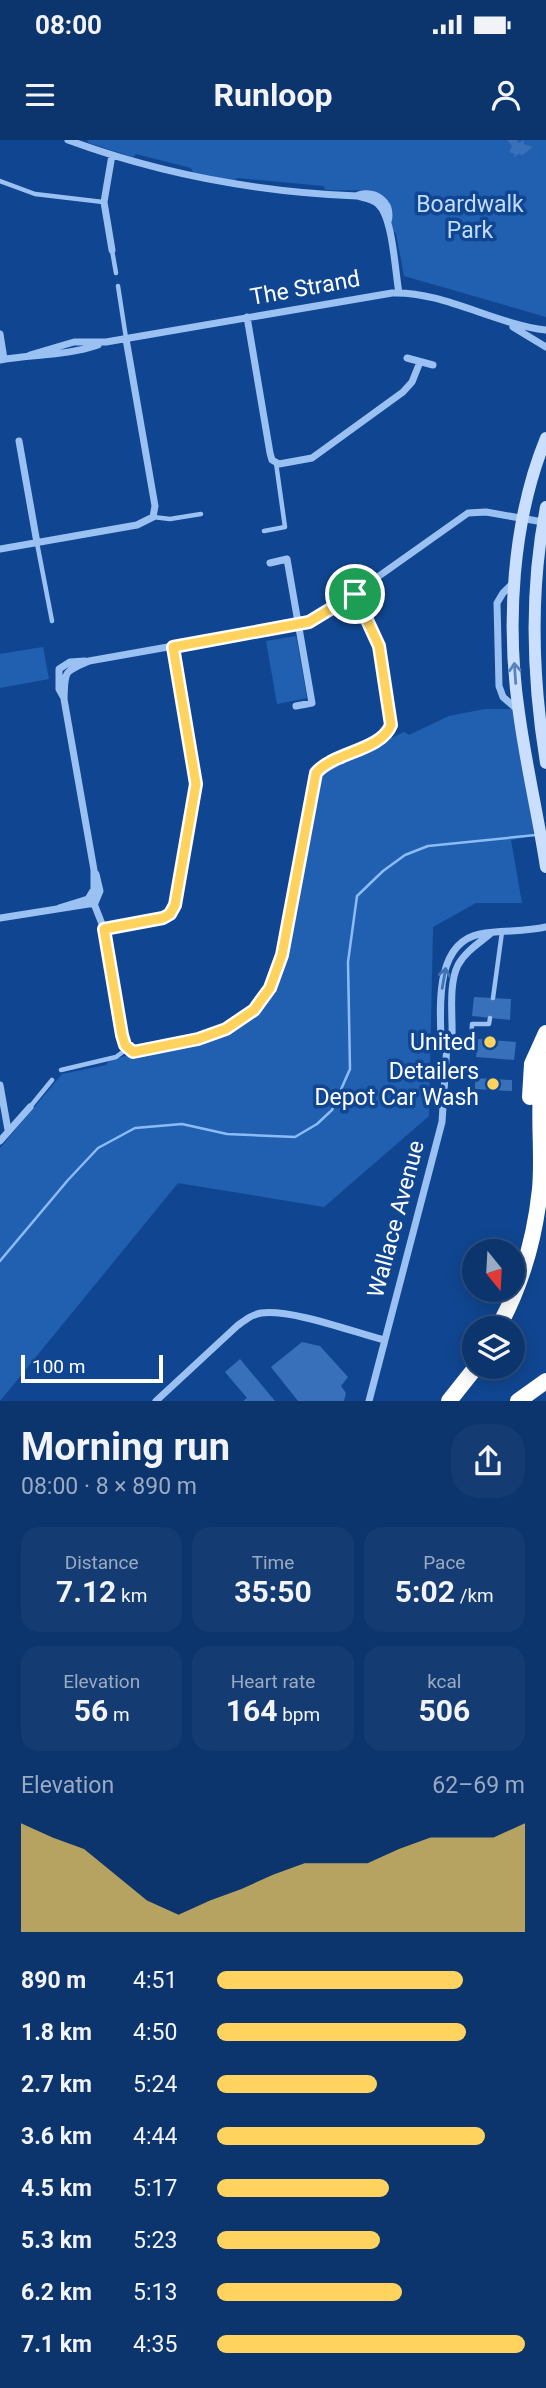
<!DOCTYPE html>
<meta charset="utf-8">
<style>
body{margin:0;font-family:Roboto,sans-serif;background:#153c72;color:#f1f3f6;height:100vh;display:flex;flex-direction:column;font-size:26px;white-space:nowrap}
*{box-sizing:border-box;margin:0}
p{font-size:23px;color:#9aaac2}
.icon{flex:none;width:38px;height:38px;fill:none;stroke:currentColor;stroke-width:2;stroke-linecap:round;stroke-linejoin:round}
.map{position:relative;height:1261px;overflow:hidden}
.panel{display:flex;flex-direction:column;background:#0c346d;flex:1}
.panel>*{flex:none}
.needle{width:46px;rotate:162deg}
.tools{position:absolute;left:462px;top:1099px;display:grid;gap:14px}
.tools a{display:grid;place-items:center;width:63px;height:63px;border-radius:50%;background:#0c346d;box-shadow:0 4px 18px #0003,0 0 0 2px #2c4f80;font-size:35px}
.scale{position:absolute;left:21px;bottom:18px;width:142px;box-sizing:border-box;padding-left:7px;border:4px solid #fff;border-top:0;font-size:19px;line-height:24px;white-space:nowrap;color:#fff;-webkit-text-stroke:5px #104691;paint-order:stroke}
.pin{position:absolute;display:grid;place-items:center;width:60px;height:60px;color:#fff;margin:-30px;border:4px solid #fff;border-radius:50%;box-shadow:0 2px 7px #0007}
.round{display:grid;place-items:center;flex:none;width:74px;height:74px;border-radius:28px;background:#153c72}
.summary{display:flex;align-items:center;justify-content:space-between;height:119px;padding:0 21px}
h1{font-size:38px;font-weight:700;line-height:52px}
.metrics{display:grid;grid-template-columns:repeat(3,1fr);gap:10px;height:119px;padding:7px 21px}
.metrics div{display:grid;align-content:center;border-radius:18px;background:#153c72;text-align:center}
.metrics b{font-size:30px;font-weight:700}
.metrics small{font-size:19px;font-weight:400}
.metrics p{font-size:19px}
.chart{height:196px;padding:14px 21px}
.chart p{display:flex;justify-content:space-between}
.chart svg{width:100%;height:126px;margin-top:7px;fill:#ffd35d;opacity:.7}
ul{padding:0 21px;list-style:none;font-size:23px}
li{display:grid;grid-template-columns:112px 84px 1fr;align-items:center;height:52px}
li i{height:18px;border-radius:9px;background:#ffd35d}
.status{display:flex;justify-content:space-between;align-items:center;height:49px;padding:0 35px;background:#0c346d;direction:ltr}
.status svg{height:19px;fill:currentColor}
header{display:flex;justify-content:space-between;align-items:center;height:91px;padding:0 21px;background:#0c346d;font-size:32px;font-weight:700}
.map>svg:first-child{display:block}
.green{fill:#2160b1}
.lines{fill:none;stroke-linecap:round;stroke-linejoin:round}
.stream{stroke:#8cbcf7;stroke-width:2.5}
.building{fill:#3870ba}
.lane{stroke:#9bc1f3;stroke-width:4.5}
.street{stroke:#9bc1f3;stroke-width:7}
.secondary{stroke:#cadffd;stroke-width:12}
.highway{stroke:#fff;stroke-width:16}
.oneway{stroke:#5a83bc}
.oneway2{stroke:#4171b3}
.route-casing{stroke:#fff;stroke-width:14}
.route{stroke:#ffd35d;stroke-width:9}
.poi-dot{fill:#ffd35d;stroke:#104691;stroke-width:2.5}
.labels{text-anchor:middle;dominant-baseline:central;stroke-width:7;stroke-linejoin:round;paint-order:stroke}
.park-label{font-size:23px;fill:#c2dcfe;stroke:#104691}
.street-label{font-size:23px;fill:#fff;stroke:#104691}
.poi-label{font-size:23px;fill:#fff;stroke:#104691;text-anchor:end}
</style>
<div class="status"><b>08:00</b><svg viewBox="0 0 49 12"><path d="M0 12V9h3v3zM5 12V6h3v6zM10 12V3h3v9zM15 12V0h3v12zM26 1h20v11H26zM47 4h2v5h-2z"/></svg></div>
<header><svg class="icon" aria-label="menu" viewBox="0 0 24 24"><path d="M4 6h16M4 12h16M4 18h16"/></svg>Runloop<svg class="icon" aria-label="person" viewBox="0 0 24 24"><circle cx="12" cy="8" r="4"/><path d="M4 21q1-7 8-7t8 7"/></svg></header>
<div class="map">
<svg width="546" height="1261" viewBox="0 0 546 1261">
<rect width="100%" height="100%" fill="#104691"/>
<!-- green -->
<path class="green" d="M87,0H546V177L404,136L396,93L392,91C393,41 363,52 326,50L323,46L237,38L234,41L193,32L191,28L136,14L133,17L89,3Z
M296,496L307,558L277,564L266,501Z
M43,507L49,539L0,548V514Z
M485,569H514L534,696L511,700L522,763H476L433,787L429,976L324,1067L178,1043L0,1261V1008L62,934L106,925L109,921L128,915L135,916C202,902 250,899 282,831L318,641L322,632L404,592L409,595L449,576Z"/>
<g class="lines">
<!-- stream -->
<path class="stream" d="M0,1121L68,1040L98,1008L135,988L182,984L227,994L295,997L317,984L332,970L350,929L348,822L357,756L383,731L405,715L428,706L536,695"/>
</g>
<!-- building -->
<path class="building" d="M507,0H517L518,3L524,0V4L533,7L521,16L520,13L513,18L515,14L509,12L512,6Z
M474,857L511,859L510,880L472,876Z
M478,899L516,902L514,920L476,917Z
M475,938L512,940V951L475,949Z
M302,1202L320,1206L348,1237L341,1246L346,1253L344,1261H298L271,1227Z
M240,1219L275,1261H243L247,1258L225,1232Z"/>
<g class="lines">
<!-- lane -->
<path class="lane" d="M0,41L35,54L103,62
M112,110L116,133
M118,146L126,198
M153,377L170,379L201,374
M264,391L285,387L276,323
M37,403L52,481
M493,858L502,792
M447,908L471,909L472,884H489L490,878
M61,930L116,917L128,908
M30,967L52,940"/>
<!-- street -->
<path class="street" d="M68,0C160,34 259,52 357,56C364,58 373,59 378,64C393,77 395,132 399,153
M358,55C376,50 393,62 388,82
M112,110L104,62L112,15
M247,177L270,313L272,320L279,324L312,318L403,252L412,242L420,222
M513,187L546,207
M0,194L4,219
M30,215L74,202H106L392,153C443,151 494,184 546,190
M407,218L433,225
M0,220C34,214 66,216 98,205
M19,301L37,403
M0,409L137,385L153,377L155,366L126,199
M270,423L287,419L312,563L296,566
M514,442L503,453L497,463L499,546L503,557L518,570
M64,558L59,549V529L70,522L85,521
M91,756L104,789L123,895L130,910L138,912C198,901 258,890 280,826L316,633C333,612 382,611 391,585L377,500L355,454
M59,768L88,759L94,749V730L64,559C65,531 63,532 89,521L309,482L324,475L468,373L486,372L543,382
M0,778L95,763L100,751L96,734
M104,789L163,778L170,774L175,765L196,644L173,507
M447,904L441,899C440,866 435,803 480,794C502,790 525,792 546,787
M0,945L8,990
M0,1001L30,967
M156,1261L237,1186C245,1180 251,1175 261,1173C292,1169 353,1192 384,1200
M369,1261L442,982L447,904L452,899C453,877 448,845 458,825C465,812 479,803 490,794"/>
<!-- secondary -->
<path class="secondary" d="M546,298C512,381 506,485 519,573C526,625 538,675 546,727
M546,367C529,453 532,537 546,623"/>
<!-- highway -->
<path class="highway" d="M530,957L532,924L546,893
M498,1188C521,1146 535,1097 540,1049C544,1006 535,963 546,921
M449,1261L476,1227
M518,1261L546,1241"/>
</g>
<!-- one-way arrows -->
<defs><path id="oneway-shaft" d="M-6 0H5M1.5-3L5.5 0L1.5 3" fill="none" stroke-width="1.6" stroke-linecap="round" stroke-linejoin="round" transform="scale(1.75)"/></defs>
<use class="oneway" href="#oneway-shaft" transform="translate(515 533) rotate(-94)"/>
<use class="oneway2" href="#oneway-shaft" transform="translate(444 838) rotate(-80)"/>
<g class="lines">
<!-- route casing -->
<g class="route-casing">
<path id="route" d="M355,454L379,506L391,585C381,611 333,612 316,633L282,815L270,848L254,870L226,889L198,899L133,912L125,905L122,895L104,789L163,778L170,774L175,765L196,644L173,507L309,482Z"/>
</g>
<!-- route -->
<use href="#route" class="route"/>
</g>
<!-- markers -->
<g class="poi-dot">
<circle cx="490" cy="902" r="7"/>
<circle cx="493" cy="944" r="7"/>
</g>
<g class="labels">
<!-- park labels -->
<g class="park-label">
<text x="470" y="64">Boardwalk<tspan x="470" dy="26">Park</tspan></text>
</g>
<!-- street labels -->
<g class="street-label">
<text transform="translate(305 148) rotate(-10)">The Strand</text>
<text transform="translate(396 1079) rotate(-75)">Wallace Avenue</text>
</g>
<!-- poi labels -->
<g class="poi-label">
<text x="476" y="902">United</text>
<text x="479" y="931">Detailers<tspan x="479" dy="26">Depot Car Wash</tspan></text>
</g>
</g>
</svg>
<div class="tools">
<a><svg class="needle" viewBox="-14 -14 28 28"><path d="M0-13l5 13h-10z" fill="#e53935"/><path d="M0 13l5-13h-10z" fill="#9aaac2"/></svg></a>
<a><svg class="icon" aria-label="layers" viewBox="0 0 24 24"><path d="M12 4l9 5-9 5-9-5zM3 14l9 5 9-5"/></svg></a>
</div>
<div class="scale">100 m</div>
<div class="pin" style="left:355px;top:454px;background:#1e9e55"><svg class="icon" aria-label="arrive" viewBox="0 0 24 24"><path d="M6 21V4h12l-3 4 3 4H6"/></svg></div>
</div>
<section class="panel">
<div class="summary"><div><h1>Morning run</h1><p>08:00 · 8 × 890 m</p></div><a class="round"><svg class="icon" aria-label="share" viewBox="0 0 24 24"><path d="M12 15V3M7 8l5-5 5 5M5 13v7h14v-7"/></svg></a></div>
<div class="metrics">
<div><p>Distance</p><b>7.12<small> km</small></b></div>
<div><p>Time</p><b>35:50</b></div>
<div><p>Pace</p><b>5:02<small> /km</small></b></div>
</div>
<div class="metrics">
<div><p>Elevation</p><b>56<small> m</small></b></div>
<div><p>Heart rate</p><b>164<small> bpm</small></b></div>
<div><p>kcal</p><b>506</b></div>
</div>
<div class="chart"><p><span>Elevation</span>62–69 m</p>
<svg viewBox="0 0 160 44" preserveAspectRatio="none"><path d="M0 44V6L10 11L20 15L30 24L40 33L50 38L60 33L70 29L80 24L90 20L100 20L110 20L120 15L130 11L140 11L150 11L160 6V44z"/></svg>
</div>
<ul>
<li><b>890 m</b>4:51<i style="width:80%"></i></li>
<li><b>1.8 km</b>4:50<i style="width:81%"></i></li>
<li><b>2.7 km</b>5:24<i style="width:52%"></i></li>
<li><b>3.6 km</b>4:44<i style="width:87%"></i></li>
<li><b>4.5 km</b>5:17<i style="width:56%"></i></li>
<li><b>5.3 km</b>5:23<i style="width:53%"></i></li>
<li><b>6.2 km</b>5:13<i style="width:60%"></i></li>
<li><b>7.1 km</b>4:35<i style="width:100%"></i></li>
</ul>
</section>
